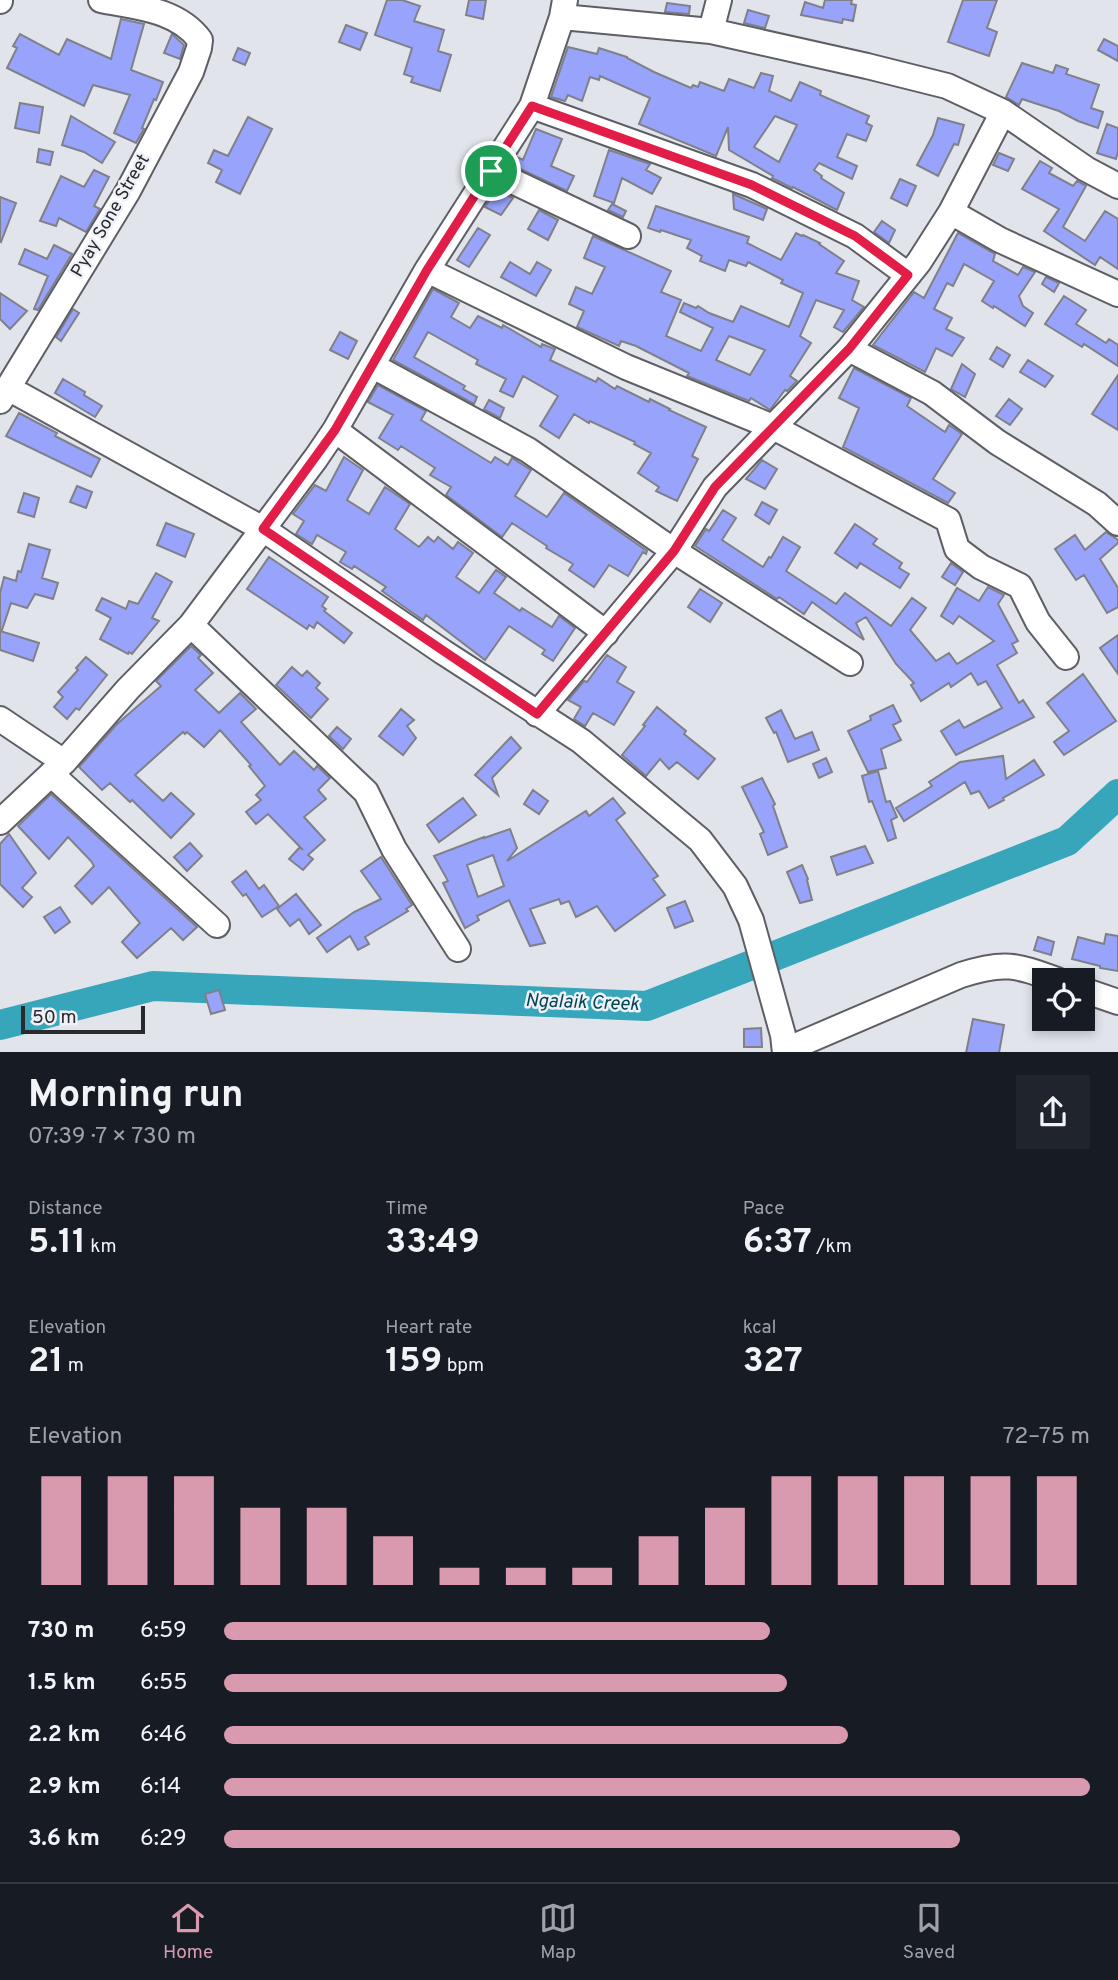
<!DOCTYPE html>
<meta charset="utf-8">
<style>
body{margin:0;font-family:Overpass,sans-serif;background:#20242c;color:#f1f3f6;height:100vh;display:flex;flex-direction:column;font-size:26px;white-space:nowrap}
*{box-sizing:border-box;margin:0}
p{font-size:23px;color:#9ea1a6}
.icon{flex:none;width:38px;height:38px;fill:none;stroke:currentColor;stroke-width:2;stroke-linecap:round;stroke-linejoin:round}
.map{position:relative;height:1052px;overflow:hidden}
.details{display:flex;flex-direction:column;background:#171b24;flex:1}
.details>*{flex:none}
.controls{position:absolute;left:1032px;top:968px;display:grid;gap:14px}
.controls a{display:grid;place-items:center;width:63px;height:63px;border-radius:0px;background:#171b24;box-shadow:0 4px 10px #0003;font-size:35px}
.scale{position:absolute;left:21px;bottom:18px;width:124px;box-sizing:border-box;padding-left:7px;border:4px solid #2a2a2d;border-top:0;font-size:19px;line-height:24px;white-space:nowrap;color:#2a2a2d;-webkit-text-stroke:5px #eff1f9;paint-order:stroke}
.pin{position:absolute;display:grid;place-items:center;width:60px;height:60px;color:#fff;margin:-30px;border:4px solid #fff;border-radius:50%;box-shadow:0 2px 7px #0007}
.round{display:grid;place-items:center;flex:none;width:74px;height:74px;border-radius:0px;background:#20242c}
.overview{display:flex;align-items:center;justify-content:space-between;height:119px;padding:0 28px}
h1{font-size:38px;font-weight:700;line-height:52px}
.stats{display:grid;grid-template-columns:repeat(3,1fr);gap:10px;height:119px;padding:7px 28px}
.stats div{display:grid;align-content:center}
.stats b{font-size:35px;font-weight:700}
.stats small{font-size:19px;font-weight:400}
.stats p{font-size:19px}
.chart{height:196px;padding:14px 28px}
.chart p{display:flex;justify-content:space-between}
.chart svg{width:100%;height:126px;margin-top:7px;stroke:#d99aaf;stroke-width:6}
ul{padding:0 28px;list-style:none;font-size:23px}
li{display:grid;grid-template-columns:112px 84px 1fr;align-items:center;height:52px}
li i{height:18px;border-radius:9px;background:#d99aaf}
.dock{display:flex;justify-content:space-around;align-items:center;height:98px;border-top:2px solid #363941;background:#171b24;font-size:19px;color:#9ea1a6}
.dock a{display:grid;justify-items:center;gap:4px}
.dock .current{color:#d99aaf}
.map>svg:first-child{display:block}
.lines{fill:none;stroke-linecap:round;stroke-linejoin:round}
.river{stroke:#37a6bb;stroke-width:30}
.building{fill:#98a4fc;stroke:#7f8088;stroke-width:2;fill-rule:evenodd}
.minor-casing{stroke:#5e5f66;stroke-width:28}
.minor{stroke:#fff;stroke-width:24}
.route-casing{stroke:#fff;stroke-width:14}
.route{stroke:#e11d48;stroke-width:9}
.labels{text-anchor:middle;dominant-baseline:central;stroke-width:5;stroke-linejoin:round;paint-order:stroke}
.street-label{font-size:18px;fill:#2a2a2d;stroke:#eff1f9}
.water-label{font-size:19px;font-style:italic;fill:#004550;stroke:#eff1f9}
</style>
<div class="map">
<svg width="1118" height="1053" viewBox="0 0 1118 1053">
<rect width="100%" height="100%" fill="#e2e4ec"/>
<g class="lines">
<!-- river -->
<path class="river" d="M0,1025L153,986L647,1006L1067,841L1118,794"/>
</g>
<!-- building -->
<path class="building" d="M387,0H402L420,6L414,21L444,30L438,51L451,55L440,91L411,82L413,77L404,74L412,48L375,35Z
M469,0H486L483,19L466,15Z
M825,0H852L851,4L856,5L853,21L843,19L842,23L801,15L805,2L823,8Z
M963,0H997L987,28L997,32L989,56L948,42Z
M667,3L690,6L689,14L665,12Z
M748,10L769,16L765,28L744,23Z
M121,19L144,24L131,70L163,82L156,100L154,99L142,128L144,129L136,143L114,133L130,95L93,85L84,106L7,68L17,48L13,46L20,34L59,55L67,39L111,59Z
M346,25L367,33L360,50L339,42Z
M172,34L184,45L180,59L164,53Z
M1104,39L1118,46V61L1098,50Z
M568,47L597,54L599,48L627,57V58L654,72L691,88L693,85L698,87L700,82L724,91L729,79L754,88L761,73L773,76L769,91L791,101L800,82L821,91L820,95L869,116L866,123L872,126L866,141L847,134L837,157L857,166L852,179L819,163L814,170L822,176L821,178L844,193L837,210L793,187L792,188L772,178L773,176L729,150L728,127L716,156L639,124L650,98L600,76L599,80L590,77L582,101L568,95L565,101L551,97ZM775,116L797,125L779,162L754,147Z
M238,48L250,53L245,65L233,60Z
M1022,63L1053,73L1056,65L1068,69L1066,74L1099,85L1091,108L1103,112L1098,128L1078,121L1059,111L1022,99L1019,105L1006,97Z
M20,103L43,107L39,133L15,128Z
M71,116L115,142L102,163L84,152L62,145Z
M248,117L272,129L240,194L216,182L222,170L208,163L214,150L228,156Z
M938,118L964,125L958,145L954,144L938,176L917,165L933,135Z
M1107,124L1118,128V152L1116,159L1097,153Z
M536,129L562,139L551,166L574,176L567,191L512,165L517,157L523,160Z
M39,149L53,152L50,165L37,162Z
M609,150L650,164L646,170L661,178L652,194L622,178L614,203L594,196Z
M999,153L1014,159L1008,171L993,165Z
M1040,161L1052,168L1049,173L1073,186L1077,181L1086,186L1063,227L1085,241L1105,211L1118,219V269L1100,257L1095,265L1044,231L1059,209L1022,189Z
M94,170L109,177L94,206L100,209L86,232L59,218L56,226L40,221L61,176L84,187Z
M900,179L916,186L907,206L891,198Z
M496,190L513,198L501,215L485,207Z
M733,194L767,209L763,220L734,209Z
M0,197L16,203L1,242L0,241Z
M612,204L626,211L623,217L608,210Z
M656,206L749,237L747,243L781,260L796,233L802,236L803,235L820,243L819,244L844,261L836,273L859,281L852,300L864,307L843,332L834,327L844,310L816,300L800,336L811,343L790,376L797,381L787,391L785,390L770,410L751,398L749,401L687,376L689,373L636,346L621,341L619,346L577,327L584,311L569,304L576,287L592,294L605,267L584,258L593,236L671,271L661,292L681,300L666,336L701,351L713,328L680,312L684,303L696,308L698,306L709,313L733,322L741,306L789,327L803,293L781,283L783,280L748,262L746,266L729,260L725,271L700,261L702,256L687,248L691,240L661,230L660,232L648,228ZM729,336L765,350L750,375L716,360Z
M539,210L558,220L548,240L528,229Z
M882,221L895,230L889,243L874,232Z
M478,228L490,235L469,267L457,260Z
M958,233L995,254L993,261L1018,275L1023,267L1035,272L1019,296L1023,306L1033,313L1025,326L994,306L993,308L982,301L994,281L964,264L953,286L947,283L934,309L952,318L946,329L964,338L952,356L936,348L925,372L873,345L914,292L924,298Z
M54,245L72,254L38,310L34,309L48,276L19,264L25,249L47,259Z
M510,262L530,274L537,262L551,270L536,296L501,277Z
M1046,277L1059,283L1054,292L1042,284Z
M433,289L459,303L451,317L470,328L478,316L502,328L503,325L541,347L542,344L555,349L550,360L596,382L598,378L615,389L617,386L649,402L650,399L670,409L669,410L706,427L692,456L698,459L677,501L656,491L659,487L638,473L651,453L634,444L635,442L590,421L589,423L574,414L559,438L540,426L558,396L523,376L513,397L500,391L506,379L476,364L478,360L428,332L414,357L465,386L463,389L477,397L474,404L393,360Z
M0,293L27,311L10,329L0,319Z
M1064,296L1086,310L1076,324L1106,343L1109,339L1118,345V366L1084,344L1082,347L1045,324Z
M73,309L79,313L61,341L56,337Z
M340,332L357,341L348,359L330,350Z
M997,347L1010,355L1003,367L990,359Z
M1028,360L1053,376L1045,387L1020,372Z
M962,364L975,374L965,397L951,389Z
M854,368L911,398L907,406L945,432L949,425L962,434L933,479L955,493L948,503L843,447L859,408L839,398Z
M1118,375V430L1092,414Z
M63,379L85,392L84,395L102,406L95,417L55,393Z
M378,385L426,411L421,420L491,463L495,457L508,465L512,458L531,470L515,496L547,517L564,493L647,551L646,554L643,552L628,576L609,565L594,587L569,570L573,564L546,548L547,546L512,523L502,537L446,495L451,487L430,475L435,468L401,446L398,450L379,438L393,415L368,402Z
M1009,399L1022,409L1010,425L996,416Z
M489,400L504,408L500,418L484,409Z
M19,413L57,433L55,436L100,459L91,477L6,436Z
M344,457L363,470L347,500L369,514L385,487L410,504L395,529L419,547L428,537L434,542L438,537L453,549L458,542L473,553L456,577L479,593L496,570L506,577L494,593L520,611L522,608L552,627L559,616L575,628L553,661L542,654L545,650L509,626L485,660L426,615L423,620L400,604L382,591L386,587L354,566L352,569L340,562L346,552L317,535L312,544L296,534L304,521L293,514L315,485L326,491Z
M762,460L777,469L765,489L746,479Z
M77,486L92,492L86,508L70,502Z
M24,493L39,498L34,517L18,512Z
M762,502L777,510L769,524L755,515Z
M723,510L736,518L722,540L763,567L769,557L771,558L783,537L800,547L786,571L836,604L845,593L891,626L912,598L926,608L910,630L936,661L949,653L957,664L994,641L959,616L953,624L941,616L957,588L979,601L988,587L1004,595L998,604L1018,641L1012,644L1017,653L997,665L1019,703L1023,700L1034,717L956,755L941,731L959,720L964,728L1002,708L986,681L978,685L971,673L951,687L949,683L921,701L911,685L914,683L896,664L866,617L856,623L864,640L812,602L804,614L779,597L777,599L695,546L706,529L709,531Z
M166,523L194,534L185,557L157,545Z
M855,524L877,539L873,544L902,563L899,568L909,574L900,588L860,563L857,568L835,553Z
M1106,532L1118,540V543L1100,559L1118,588V607L1107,613L1084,575L1076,580L1055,549L1075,535L1085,550Z
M29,544L50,550L42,578L58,583L53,599L35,594L27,608L11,603L2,630H0V593L4,577L16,581L18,571L21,572Z
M269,557L328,597L322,606L326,609L324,611L352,633L344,643L317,622L314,628L309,625L307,629L247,589Z
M951,563L963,572L955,585L942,577Z
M156,573L172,582L152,618L159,621L132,654L129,652L128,654L100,639L111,618L96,610L102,598L126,609L129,601L138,604Z
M700,589L722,603L710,622L688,607Z
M0,631L39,643L33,661L0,650Z
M1118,635V674L1100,648Z
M191,646L201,655L198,658L213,673L195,690L219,713L240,693L256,709L241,722L280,765L294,751L314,770L317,766L330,778L318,790L326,799L304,817L325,840L308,855L313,859L303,870L289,859L300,847L303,850L268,814L256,824L246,812L261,800L256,795L265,786L249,766L251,765L220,730L204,747L187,732L185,734L183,732L135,775L163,801L171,793L194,814L171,838L132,800L130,802L110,783L102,790L79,767L117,724L161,686L156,681Z
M607,655L626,667L617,682L634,692L614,725L593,713L585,726L574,719L581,707L568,700L584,681L587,682Z
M86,657L107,675L79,710L76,708L67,719L54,707L63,697L58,692L78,670L76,668Z
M292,667L302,676L307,671L320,683L316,688L328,699L311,718L276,685Z
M1083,674L1116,721L1064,755L1054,742L1069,731L1047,703Z
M893,705L901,721L893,725L901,740L881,749L886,768L868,772L848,731L871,720L870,716Z
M657,707L686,731L684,734L715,759L698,779L677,762L669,769L660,759L646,776L622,755L645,726L643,725Z
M401,709L414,720L407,726L416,738L403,755L379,736Z
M781,710L795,739L812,732L819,750L788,762L776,732L774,733L766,718Z
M337,727L351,739L343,749L329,736Z
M511,737L521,748L492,778L498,795L475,775Z
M1003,756L1006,779L1034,760L1044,775L1003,798L1004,800L989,808L979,791L971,794L965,782L904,821L896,808L932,786L929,782L960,762Z
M826,758L832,772L819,778L813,764Z
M878,771L886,802L890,801L897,817L891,820L896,838L888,841L872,801L869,802L862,776Z
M762,778L775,804L773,806L787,847L768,855L760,834L764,832L742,787Z
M533,790L548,801L539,814L524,804Z
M51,794L197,927L183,940L171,928L137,958L122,942L140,923L109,887L92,904L75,886L94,866L91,861L68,837L49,859L18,826Z
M463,798L476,815L439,842L427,825Z
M613,798L625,813L616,820L658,876L653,879L665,895L615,931L597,906L576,917L569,901L561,904L559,899L530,909L545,943L530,946L509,900L477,916L479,920L465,928L443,883L448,881L434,856L484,837V838L510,829L517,848L507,861L586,811L589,816ZM493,855L504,886L478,897L467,865Z
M9,834L36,873L22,888L32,897L23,907L0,884V844Z
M190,843L202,856L187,871L174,857Z
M865,846L873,863L837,875L831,857Z
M381,857L412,905L406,909L408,911L365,937L369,944L358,950L350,936L327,952L317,938L354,912L381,899L361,871Z
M802,865L808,879L807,880L812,900L800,903L787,872Z
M246,871L259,889L264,885L279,906L262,917L246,894L243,896L232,882Z
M296,894L321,925L309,934L299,919L290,926L277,909Z
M685,901L693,921L675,928L667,908Z
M60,907L70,922L55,933L44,917Z
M1106,934L1118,936V971L1100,968V966L1072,959L1078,937L1104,944Z
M1038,937L1054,942L1051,955L1034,950Z
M219,990L225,1010L211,1014L205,994Z
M973,1019L1004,1025L999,1053H966Z
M761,1028L762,1047H744V1029Z"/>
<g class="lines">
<!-- minor casing -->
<g class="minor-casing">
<path id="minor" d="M0,1V0
M562,17L711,31L867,66L947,86L1003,112L1086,169L1118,186
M711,31L719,0
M532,106L752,185L855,236L908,275
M491,171L628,236
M951,212L1000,240L1118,294
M427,270L626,367L773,427L948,520L957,549L981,567L1020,586L1038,622L1066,657
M849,349L932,393L997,442L1097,504L1118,523
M373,366L528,450L674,551L850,663
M8,388L263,529L443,652L581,741L700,840L735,886L751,920L783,1035L785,1053
M0,401L128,191L191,72L199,48L200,40C177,9 135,7 101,0
M335,430L606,633
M191,625L366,792L394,849L458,949
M537,714L674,551L715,487L849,349L919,262L951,212L1003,112
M0,719L64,762
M51,774L217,925
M0,822L64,762L128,689L191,625L316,458L335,430L427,270L532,106L562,17L565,0
M1083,990L1118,1002
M786,1050L961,975C1004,961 1016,965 1057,980"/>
</g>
<!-- minor -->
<use href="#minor" class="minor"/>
</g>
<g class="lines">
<!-- route casing -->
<g class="route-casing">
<path id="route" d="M532,106L752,185L855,236L908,275L849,349L715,487L674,551L537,714L263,529L335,430L427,270Z"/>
</g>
<!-- route -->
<use href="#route" class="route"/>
</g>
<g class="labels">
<!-- street labels -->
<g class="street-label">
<text transform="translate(111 216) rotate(-60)">Pyay Sone Street</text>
</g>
<!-- water labels -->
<g class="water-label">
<text transform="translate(582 1003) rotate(2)">Ngalaik Creek</text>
</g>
</g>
</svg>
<div class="controls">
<a><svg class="icon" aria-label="locate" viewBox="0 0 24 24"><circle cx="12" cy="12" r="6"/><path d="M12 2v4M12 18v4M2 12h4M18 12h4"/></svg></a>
</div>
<div class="scale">50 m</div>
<div class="pin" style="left:491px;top:171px;background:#1e9e55"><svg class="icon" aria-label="arrive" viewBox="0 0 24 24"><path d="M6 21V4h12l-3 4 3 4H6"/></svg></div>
</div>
<section class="details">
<div class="overview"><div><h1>Morning run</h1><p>07:39 · 7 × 730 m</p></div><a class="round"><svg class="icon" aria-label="share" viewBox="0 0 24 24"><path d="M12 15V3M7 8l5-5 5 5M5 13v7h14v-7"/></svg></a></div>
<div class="stats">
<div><p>Distance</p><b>5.11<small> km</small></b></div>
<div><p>Time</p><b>33:49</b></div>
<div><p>Pace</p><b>6:37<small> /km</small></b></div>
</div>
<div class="stats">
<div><p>Elevation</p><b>21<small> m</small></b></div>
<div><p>Heart rate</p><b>159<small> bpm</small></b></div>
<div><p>kcal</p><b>327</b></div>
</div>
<div class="chart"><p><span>Elevation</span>72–75 m</p>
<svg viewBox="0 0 160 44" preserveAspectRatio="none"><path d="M5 44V6M15 44V6M25 44V6M35 44V17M45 44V17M55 44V27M65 44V38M75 44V38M85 44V38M95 44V27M105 44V17M115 44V6M125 44V6M135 44V6M145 44V6M155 44V6"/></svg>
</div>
<ul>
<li><b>730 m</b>6:59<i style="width:63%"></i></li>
<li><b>1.5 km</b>6:55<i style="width:65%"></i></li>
<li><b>2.2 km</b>6:46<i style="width:72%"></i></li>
<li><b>2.9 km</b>6:14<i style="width:100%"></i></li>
<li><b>3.6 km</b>6:29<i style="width:85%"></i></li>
</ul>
</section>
<nav class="dock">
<a class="current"><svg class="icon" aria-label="home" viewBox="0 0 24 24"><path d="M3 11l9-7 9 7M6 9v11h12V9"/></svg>Home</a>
<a><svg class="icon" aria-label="map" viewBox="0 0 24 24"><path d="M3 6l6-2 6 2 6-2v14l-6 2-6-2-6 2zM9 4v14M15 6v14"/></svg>Map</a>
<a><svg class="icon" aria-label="saved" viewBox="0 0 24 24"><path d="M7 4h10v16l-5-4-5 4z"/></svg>Saved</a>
</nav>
